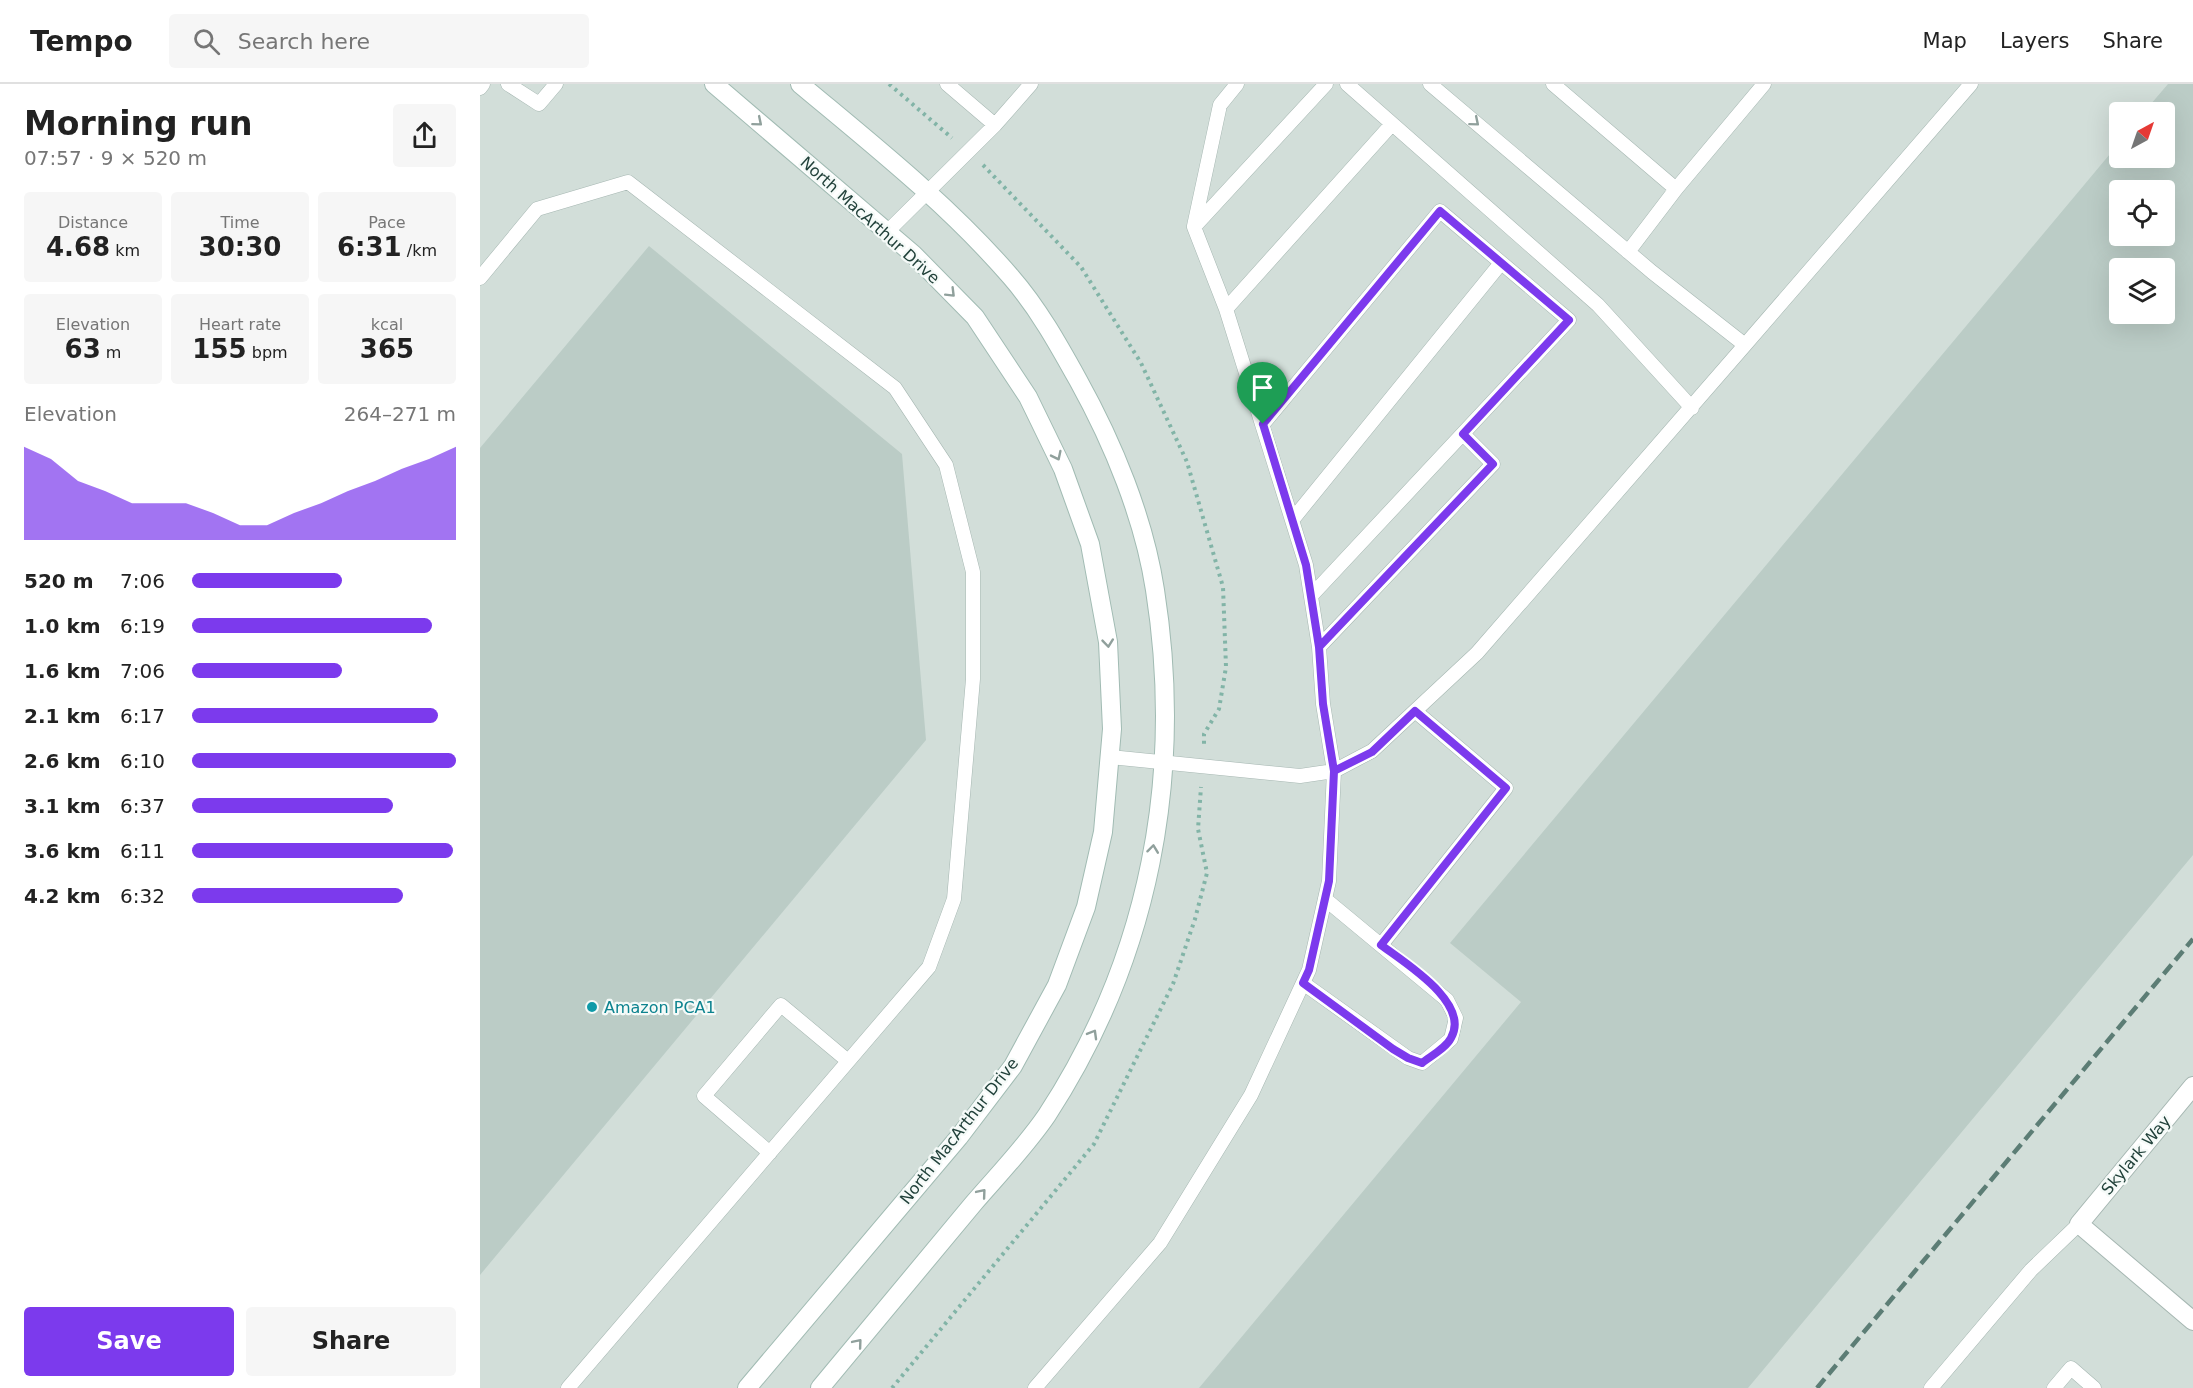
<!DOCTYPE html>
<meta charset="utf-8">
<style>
body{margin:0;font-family:"DejaVu Sans",sans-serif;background:#f6f6f6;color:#222;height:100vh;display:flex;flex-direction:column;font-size:22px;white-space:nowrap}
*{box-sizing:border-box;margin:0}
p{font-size:20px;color:#767676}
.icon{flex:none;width:33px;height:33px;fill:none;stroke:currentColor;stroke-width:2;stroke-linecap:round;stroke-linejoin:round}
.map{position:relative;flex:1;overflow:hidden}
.sheet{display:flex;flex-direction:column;background:#fff;width:480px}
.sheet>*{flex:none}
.needle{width:39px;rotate:40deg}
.fabs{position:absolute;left:1629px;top:18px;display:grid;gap:12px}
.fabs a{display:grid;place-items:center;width:66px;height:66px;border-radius:6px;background:#fff;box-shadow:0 6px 24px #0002;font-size:30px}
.pin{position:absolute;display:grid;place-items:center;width:51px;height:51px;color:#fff;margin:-62px -26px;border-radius:50% 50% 50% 0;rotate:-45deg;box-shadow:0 0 6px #0007}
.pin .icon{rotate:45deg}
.round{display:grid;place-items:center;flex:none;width:63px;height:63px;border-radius:6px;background:#f6f6f6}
.headline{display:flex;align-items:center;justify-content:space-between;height:102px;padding:0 24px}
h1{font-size:33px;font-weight:600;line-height:45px}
.figures{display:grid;grid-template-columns:repeat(3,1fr);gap:9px;height:102px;padding:6px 24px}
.figures div{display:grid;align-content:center;border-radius:6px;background:#f6f6f6;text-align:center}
.figures b{font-size:26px;font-weight:600}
.figures small{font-size:16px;font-weight:400}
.figures p{font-size:16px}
.chart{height:168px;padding:12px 24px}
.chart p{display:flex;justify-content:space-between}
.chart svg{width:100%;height:108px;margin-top:6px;fill:#7c3aed;opacity:.7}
.action{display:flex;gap:12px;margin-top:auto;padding:12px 24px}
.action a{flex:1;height:69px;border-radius:6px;background:#7c3aed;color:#fff;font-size:24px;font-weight:600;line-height:69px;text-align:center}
.action a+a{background:#f6f6f6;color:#222}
ul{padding:0 24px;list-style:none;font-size:20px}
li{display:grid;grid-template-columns:96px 72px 1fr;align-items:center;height:45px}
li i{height:15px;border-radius:8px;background:#7c3aed}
header{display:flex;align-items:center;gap:36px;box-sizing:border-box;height:84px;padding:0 30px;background:#fff;border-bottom:2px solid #e0e0e0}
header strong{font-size:28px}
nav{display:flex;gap:33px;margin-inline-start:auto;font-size:21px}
.search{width:420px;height:54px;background:#f6f6f6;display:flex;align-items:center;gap:15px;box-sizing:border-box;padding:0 21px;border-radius:6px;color:#767676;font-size:22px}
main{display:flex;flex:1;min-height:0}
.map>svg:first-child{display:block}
.built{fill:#d2ded9;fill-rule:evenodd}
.building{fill:#bbccc6;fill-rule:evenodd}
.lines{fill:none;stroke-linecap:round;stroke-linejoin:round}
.lane-casing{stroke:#a6b7b2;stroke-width:15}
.street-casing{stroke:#a6b7b2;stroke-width:20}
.secondary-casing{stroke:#a1bbb3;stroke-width:20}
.path{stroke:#82b4a7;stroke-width:4;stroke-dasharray:3 4.5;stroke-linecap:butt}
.lane{stroke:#fff;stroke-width:14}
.street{stroke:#fff;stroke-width:18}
.secondary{stroke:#fff;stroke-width:18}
.rail{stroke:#5c7d75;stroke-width:4.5;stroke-dasharray:12 6;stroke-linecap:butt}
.oneway{stroke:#90a09c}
.route-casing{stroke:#fff;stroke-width:12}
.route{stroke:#7c3aed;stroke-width:8}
.culture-dot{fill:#0f9aa8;stroke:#f5faf8;stroke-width:2}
.labels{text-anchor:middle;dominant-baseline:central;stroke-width:4.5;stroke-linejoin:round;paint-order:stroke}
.street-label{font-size:16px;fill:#21413a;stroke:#f5faf8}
.culture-label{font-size:16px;fill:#0d838f;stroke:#f5faf8;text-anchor:start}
</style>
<header>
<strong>Tempo</strong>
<div class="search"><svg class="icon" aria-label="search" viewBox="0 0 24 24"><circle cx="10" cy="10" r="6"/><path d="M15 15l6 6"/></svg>Search here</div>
<nav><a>Map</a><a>Layers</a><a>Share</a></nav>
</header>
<main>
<section class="sheet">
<div class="headline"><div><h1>Morning run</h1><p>07:57 · 9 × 520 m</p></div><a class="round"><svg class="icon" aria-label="share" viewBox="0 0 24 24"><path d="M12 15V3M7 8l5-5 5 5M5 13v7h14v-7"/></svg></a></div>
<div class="figures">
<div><p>Distance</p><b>4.68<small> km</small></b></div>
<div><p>Time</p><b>30:30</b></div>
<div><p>Pace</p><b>6:31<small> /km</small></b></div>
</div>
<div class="figures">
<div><p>Elevation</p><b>63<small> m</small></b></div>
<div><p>Heart rate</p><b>155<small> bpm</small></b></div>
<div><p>kcal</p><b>365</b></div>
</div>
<div class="chart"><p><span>Elevation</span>264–271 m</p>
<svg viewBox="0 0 160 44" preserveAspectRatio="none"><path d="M0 44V6L10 11L20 20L30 24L40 29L50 29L60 29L70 33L80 38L90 38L100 33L110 29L120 24L130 20L140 15L150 11L160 6V44z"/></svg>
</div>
<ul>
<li><b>520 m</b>7:06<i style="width:57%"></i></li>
<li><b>1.0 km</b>6:19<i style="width:91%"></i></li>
<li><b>1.6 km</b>7:06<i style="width:57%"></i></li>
<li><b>2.1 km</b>6:17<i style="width:93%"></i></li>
<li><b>2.6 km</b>6:10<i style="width:100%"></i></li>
<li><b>3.1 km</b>6:37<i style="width:76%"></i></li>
<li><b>3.6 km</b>6:11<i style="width:99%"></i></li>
<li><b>4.2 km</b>6:32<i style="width:80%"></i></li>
</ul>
<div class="action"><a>Save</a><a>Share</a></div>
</section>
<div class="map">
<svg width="1713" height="1304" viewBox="0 0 1713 1304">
<rect width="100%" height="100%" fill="#e4eeea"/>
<!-- built -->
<path class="built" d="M0,0H1713V1304H0ZM1640,28H1684V74H1640ZM1640,106H1684V152H1640ZM1640,184H1684V230H1640Z"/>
<!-- building -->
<path class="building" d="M1688,0H1713V771L1268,1304H719L1041,918L970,859L1640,58V74H1684V28H1664ZM1640,106H1684V152H1640ZM1640,184H1684V230H1640Z
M169,162L422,370L446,656L0,1191V364Z"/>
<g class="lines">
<!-- lane casing -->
<g class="lane-casing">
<path id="lane" d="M28,0L59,20L76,0
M467,0L515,41
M846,0L714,143L746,225L912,40
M867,0L1118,221L1212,324
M1073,0L1196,105
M0,4L3,0
M714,142L740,21L757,0
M407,148L515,41L551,0
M1148,168L1196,105L1284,0
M0,194L57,125L148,98L415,304L466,381L493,488V595L474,815L449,883L88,1304
M1265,261L1491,0
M783,340L960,127L1089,236L831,512
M813,435L1021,179
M839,563L1013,380L983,350
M630,673L820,692L854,687L892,667L997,569L1265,261L1172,188L950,0
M901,861L1026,704L935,627
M823,899L928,974L942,979L971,955L976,934L967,916L845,815
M290,1069L224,1012L301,921L368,977
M555,1304L680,1159L771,1011L829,886L849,797L854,687L843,620L839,563L826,481L746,225
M1451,1304L1551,1186L1599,1140
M1574,1304L1591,1284L1614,1304"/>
</g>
<!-- street casing -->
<g class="street-casing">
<path id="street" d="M1713,1002L1599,1140L1713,1237"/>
</g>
<!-- secondary casing -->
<g class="secondary-casing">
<path id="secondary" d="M234,0L433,170L495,233L548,313L583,385L610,460L628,558L632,645L623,748L606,823L577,901L533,982L479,1053L267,1304
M320,0C393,61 469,121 531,193C558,224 578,260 598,296C633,359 664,434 675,506C704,691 670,873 567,1031C546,1062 518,1091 493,1120C442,1182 391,1243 340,1304"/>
</g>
<!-- path -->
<path class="path" d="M409,0L472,54
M503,81L601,183L661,279L707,378L743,503L746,583L739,625L724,650V662
M412,1304L614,1060L693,900L715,835L727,789L718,745L721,703"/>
<!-- lane -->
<use href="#lane" class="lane"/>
<!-- street -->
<use href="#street" class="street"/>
<!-- secondary -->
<use href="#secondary" class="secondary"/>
<!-- rail -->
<path class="rail" d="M1337,1304L1713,855"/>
</g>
<!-- one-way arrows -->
<defs><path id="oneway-chevron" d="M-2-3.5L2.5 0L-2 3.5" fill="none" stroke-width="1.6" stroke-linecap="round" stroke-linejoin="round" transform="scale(1.5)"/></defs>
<g class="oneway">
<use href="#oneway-chevron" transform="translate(278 38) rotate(40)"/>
<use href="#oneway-chevron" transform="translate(995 38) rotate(40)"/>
<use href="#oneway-chevron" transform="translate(471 209) rotate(45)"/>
<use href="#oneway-chevron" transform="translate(577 372) rotate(64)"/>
<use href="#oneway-chevron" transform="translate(628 559) rotate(84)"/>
<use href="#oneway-chevron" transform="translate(673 765) rotate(-83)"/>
<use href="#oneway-chevron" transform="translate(613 950) rotate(-60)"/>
<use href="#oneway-chevron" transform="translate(502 1109) rotate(-50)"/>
<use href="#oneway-chevron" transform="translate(378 1259) rotate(-50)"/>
</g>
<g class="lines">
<!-- route casing -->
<g class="route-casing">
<path id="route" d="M783,340L826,481L839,563L843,620L854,687L849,797L829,886L823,899L913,965L928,974L942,979C951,972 966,964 971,954C991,919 925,879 901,861L1026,704L935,627L892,668L854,687L843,620L839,563L1013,380L983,350L1089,236L960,127L783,340"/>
</g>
<!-- route -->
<use href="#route" class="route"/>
</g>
<!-- markers -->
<circle class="culture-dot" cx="112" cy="923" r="6"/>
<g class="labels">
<!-- street labels -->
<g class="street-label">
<text transform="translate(390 136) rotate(42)">North MacArthur Drive</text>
<text transform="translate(479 1047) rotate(-52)">North MacArthur Drive</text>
<text transform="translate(1656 1071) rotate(-50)">Skylark Way</text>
</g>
<!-- culture labels -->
<g class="culture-label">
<text x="124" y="923">Amazon PCA1</text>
</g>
</g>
</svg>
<div class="fabs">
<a><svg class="needle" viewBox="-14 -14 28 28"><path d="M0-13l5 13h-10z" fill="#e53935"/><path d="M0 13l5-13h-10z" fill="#767676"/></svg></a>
<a><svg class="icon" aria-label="locate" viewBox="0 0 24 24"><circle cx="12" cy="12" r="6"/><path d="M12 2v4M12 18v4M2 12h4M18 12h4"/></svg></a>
<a><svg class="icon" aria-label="layers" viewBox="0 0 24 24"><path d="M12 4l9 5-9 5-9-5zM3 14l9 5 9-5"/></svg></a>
</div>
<div class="pin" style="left:783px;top:340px;background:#1e9e55"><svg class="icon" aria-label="arrive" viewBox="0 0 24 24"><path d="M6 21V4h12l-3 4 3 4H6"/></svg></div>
</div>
</main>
